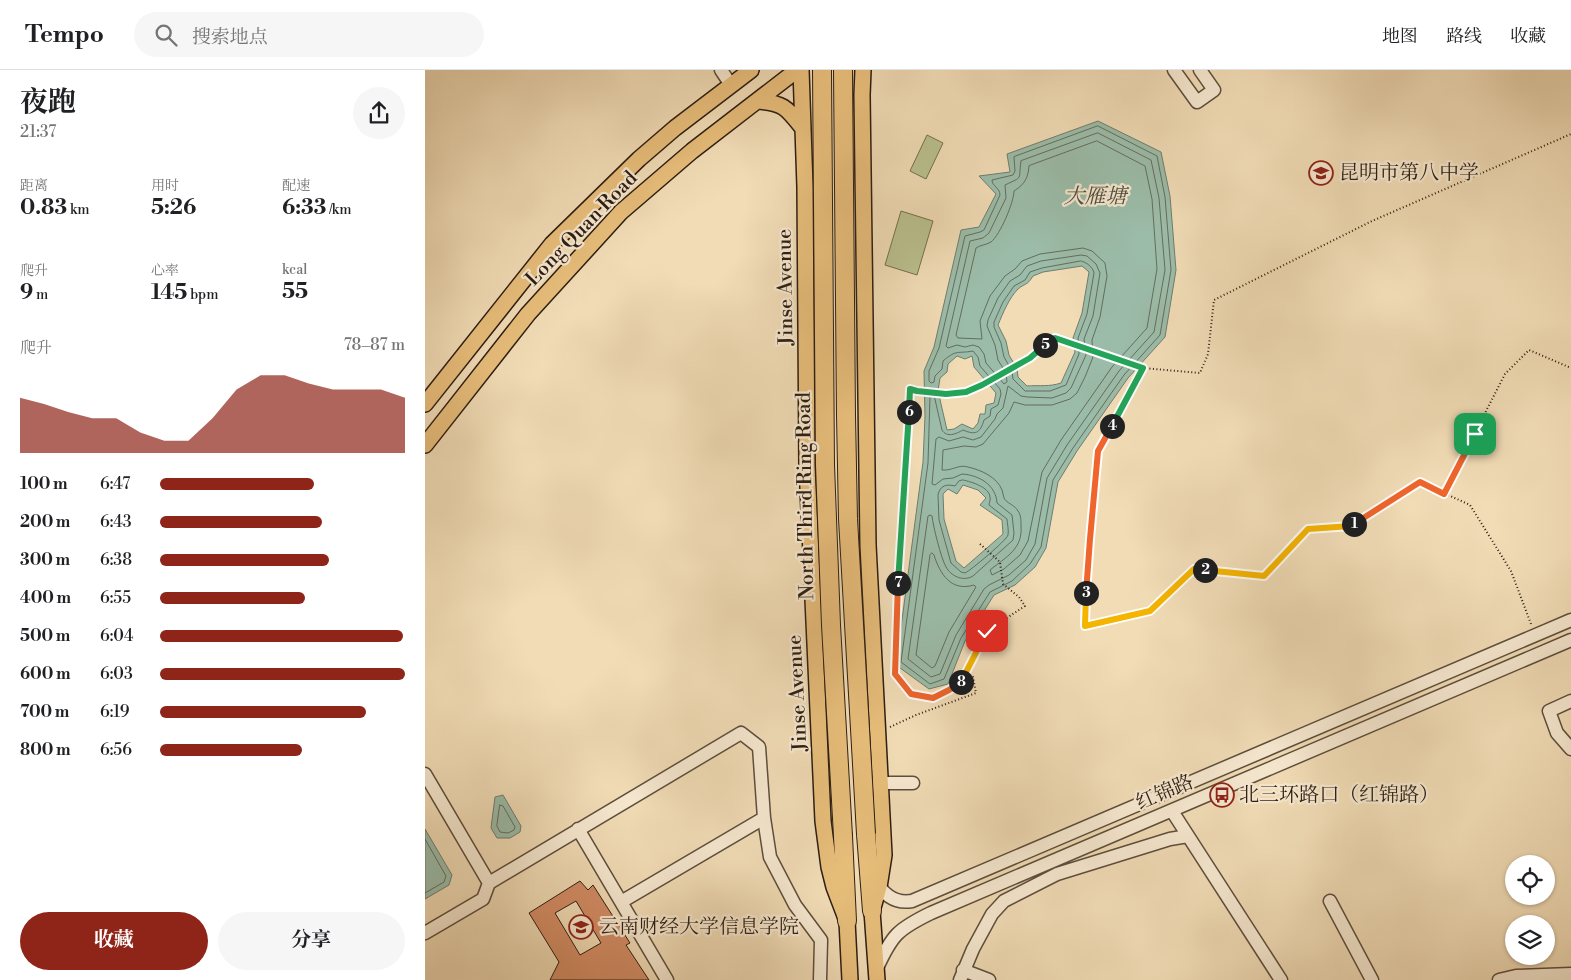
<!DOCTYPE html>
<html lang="zh">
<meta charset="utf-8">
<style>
body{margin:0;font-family:"Libre Bodoni","Noto Serif SC",serif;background:#f6f6f6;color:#202124;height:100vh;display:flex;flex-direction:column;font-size:19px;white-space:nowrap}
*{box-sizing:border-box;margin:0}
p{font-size:16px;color:#757577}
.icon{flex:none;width:28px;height:28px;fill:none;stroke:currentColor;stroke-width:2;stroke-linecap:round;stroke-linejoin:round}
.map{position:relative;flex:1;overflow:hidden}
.drawer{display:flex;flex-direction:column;background:#fff;width:425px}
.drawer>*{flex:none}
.controls{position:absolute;left:1080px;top:785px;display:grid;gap:10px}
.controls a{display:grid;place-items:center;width:50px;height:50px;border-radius:50%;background:#fff;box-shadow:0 1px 4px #0004;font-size:25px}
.pin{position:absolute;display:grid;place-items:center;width:42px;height:42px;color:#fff;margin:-21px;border-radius:10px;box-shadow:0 2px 8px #0006}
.km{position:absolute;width:25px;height:25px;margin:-12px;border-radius:50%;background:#222;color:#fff;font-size:14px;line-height:25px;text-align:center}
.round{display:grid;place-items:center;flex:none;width:52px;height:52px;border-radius:26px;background:#f6f6f6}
.summary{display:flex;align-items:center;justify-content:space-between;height:85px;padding:0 20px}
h1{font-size:28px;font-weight:700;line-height:38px}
.metrics{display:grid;grid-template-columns:repeat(3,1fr);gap:8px;height:85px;padding:5px 20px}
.metrics div{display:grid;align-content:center}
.metrics b{font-size:21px;font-weight:700}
.metrics small{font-size:14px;font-weight:400}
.metrics p{font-size:14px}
.chart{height:140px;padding:10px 20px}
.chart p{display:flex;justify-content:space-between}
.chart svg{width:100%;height:90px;margin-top:5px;fill:#8f2418;opacity:.7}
.cta{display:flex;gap:10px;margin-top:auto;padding:10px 20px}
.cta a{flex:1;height:58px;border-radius:30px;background:#8f2418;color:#fff;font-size:20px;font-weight:700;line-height:58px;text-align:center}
.cta a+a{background:#f6f6f6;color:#202124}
ul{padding:0 20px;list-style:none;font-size:16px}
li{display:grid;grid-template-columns:80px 60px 1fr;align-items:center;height:38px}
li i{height:12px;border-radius:6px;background:#8f2418}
header{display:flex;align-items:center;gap:30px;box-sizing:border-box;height:70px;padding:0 25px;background:#fff;border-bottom:1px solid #e0e0e0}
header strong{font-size:24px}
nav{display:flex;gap:28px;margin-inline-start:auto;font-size:18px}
.search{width:350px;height:45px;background:#f6f6f6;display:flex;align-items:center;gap:12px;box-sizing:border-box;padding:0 18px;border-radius:28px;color:#757577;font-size:19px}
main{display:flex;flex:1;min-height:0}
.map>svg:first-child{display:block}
.green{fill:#bac08e;stroke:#736f50}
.water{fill:#9bbca9;stroke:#6f7d6d;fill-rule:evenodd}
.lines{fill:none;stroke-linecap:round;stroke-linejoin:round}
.shore{stroke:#646d5e;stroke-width:1}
.building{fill:#d38c65;stroke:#2c1e13;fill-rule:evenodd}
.minor-casing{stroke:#5d4e3c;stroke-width:15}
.major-casing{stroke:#2c1e13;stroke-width:18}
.highway-casing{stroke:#2c1e13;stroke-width:20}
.path{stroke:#2c1e13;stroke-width:2;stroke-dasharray:1 2.5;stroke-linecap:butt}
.minor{stroke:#f6e8d0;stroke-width:12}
.major{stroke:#e8be7b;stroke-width:15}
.highway{stroke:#e8be7b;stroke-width:18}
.highway-bridge-casing{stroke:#2c1e13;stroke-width:20;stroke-linecap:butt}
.highway-bridge{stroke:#e8be7b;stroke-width:18}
.split-1-casing{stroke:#fff;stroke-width:10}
.split-2-casing{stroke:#fff;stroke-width:10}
.split-3-casing{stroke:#fff;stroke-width:10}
.split-4-casing{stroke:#fff;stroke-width:10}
.split-5-casing{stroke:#fff;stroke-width:10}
.split-6-casing{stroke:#fff;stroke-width:10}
.split-7-casing{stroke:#fff;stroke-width:10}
.split-8-casing{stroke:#fff;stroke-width:10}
.split-9-casing{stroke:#fff;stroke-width:10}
.split-1{stroke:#f0652b;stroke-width:6}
.split-2{stroke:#f5b400;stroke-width:6}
.split-3{stroke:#f5b400;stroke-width:6}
.split-4{stroke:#f0652b;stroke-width:6}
.split-5{stroke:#22a559;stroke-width:6}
.split-6{stroke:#22a559;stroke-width:6}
.split-7{stroke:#22a559;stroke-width:6}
.split-8{stroke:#f0652b;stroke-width:6}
.split-9{stroke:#f5b400;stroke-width:6}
.labels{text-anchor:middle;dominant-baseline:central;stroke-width:4.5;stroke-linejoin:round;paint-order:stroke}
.poi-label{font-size:20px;fill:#2c1e13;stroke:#f6e8d0;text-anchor:start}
.street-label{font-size:20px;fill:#2c1e13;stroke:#f6e8d0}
.water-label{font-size:21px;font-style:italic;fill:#4d4d40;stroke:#f6e8d0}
</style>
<header>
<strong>Tempo</strong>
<div class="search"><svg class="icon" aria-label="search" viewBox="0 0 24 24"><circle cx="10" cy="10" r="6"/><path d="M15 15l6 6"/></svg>搜索地点</div>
<nav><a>地图</a><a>路线</a><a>收藏</a></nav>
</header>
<main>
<section class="drawer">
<div class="summary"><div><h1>夜跑</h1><p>21:37</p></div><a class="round"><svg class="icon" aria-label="share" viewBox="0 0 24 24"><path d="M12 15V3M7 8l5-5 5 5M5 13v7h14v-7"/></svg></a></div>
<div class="metrics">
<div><p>距离</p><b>0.83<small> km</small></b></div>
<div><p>用时</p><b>5:26</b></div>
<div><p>配速</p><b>6:33<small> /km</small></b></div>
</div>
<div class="metrics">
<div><p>爬升</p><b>9<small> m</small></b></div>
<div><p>心率</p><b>145<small> bpm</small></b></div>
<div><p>kcal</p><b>55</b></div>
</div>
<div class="chart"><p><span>爬升</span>78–87 m</p>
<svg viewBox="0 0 160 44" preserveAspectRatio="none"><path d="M0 44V17L10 20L20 24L30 27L40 27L50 34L60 38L70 38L80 27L90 13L100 6L110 6L120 10L130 13L140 13L150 13L160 17V44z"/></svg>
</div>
<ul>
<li><b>100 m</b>6:47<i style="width:63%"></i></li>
<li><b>200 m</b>6:43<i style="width:66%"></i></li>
<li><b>300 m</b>6:38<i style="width:69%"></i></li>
<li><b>400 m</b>6:55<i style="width:59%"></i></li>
<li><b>500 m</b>6:04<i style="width:99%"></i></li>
<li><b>600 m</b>6:03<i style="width:100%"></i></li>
<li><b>700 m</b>6:19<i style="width:84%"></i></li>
<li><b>800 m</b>6:56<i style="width:58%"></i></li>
</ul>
<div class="cta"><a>收藏</a><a>分享</a></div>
</section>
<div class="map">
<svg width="1146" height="910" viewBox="0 0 1146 910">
<rect width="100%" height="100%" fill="#f1dcb6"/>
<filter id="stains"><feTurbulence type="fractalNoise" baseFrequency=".004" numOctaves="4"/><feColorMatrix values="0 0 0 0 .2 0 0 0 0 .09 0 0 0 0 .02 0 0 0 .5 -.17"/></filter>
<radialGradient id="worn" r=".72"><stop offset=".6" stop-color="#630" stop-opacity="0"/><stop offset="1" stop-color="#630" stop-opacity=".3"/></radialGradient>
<!-- green -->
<path class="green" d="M502,65L518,73L501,109L485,101Z
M476,141L508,151L492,205L460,195Z"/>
<!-- water -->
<path class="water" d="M673,51L736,82L745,126L751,200L740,267L703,308L652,381L633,412L621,478L610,497L590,515L569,525L540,571L523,614L504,619L471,595L498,392L500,346L499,301L509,277L536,160L554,157L571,124L554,106L585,102L582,84ZM657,196L664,202L657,243L648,268L650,282L636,313C624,317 615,315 602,316L593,307L592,299L584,285L581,271L573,255C578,243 584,228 593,219C600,213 602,216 608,206L618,202ZM532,286L540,289L547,286L549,297L571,323L569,333L561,335L560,344H555L553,353L548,359L537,354L529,359L522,360L513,321L515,308L522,302L523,294ZM538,415L553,420L561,428L555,435L577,450L578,464L539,498L531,491L519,449L518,424L523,419L532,424Z
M78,725L96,756L95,762L85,768H72L66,758L70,727Z
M0,759L27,805L24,815L0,829Z"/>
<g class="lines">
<!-- shore -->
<path class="shore" d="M673,56L732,86L740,127L746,200L735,265L699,305L648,378L628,410L616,477L605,494L587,511L565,522L536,568L519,609L505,614L476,592L503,393L505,326L507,324L509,325L517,360C522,368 531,364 538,360C550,365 555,364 559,350L565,346L566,339L573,335L576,324L575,319L555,296L553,287L548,281C532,284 532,279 518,291L517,299L510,306L509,312L506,313L504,311V301L514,278L540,166L555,162L559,160L575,125C575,118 567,116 567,110L588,105L590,101L589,87Z
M673,63L726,90L734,128L740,200L729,262L694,301L642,375L622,408L610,474L601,490L584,505L564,515L559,519L531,565L515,604L506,607L483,589L503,446L505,445L507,446C508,456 516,488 521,497C526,506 538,512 548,506L588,470L589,463L587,445L572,433C571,415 554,405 537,404L528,408L518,409L510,415L507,414L511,369L514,367L524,371L538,367L548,370L556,367L570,349L572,344L578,338L583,316L596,326L602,327L627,328L641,323L646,318L661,285L659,269L668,246L675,203L671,194L662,186L656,185L616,191L602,196L595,205L585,211L573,228L563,250L562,256L570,275L573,290L581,303L582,312L579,314L561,293L559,284L554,277L548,275L540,277L532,275L523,278L521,276L545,171L558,168L564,163L581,128L580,115C599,106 593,111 596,91Z
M672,71L720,96L727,129L732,199L722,258L687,297L636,370L617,402L603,471L595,485L579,499L567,505L565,500C581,487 598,479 596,456C596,450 596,445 593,441C590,435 581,433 579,428C578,425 578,423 577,420C572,407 556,400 543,397C534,394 527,401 517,400L518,380L539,376L551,377L558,374L584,343L589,332L600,335H627L645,329L652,323L660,307L668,287L667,270L675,247L682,206L680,193L667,181L658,178L615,184L597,191L590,199L580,206L565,226L555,251L557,269L533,268L531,265L551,178C555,175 561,175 566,172C575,165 589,132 589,121C600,114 603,108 604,96Z
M656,191C661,192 668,197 669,203L662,244L653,268L654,284L641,315L625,321H600L588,309L587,301L579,287L576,273L569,257V252L578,232L589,216L600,210L605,202L617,198Z
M538,410C547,412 564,417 565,427C566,430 564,432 564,435L582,449C582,453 584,460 583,465C582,470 545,501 540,503L536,502L526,493L514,450L513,425C515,415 522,414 530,416L534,411Z
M507,483L509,485C515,504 526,522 549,515L551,517L524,562L510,596L507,598L491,585L505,485Z
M75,735L78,736L90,757L89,760L83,763L75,762L72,756Z
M0,769L21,806L19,812L0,823"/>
</g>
<!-- building -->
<path class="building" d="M155,811L163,820L168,815L205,873L201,875L224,910H125L134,892L104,843ZM151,831L176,873L155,885L130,843Z"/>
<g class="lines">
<!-- minor casing -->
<g class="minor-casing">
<path id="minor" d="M296,0L306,15
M749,0L772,32L789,20L775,0
M1146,631L1124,641L1132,663L1146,679
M0,704L64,813
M455,713H488
M747,741L856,910
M153,759L242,910
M450,810C458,824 470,834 487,831L1146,550
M905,831L947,910
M196,832L339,748
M0,863L58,829L64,813L316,663L334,677L339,748L345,787L370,835L396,870L395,910
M452,898C467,865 473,859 506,843L1146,570
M538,900L564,910
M535,910L548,879L567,844L579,831L632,804L745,769L763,766
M1074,910L1091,906L1146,904"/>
</g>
<!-- major casing -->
<g class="major-casing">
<path id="major" d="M376,0L380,117L382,396L398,751L404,797L409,817L422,851L425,910
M438,0L437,25L443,475L459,785L454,817L447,841L452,910
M332,31C358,33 361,37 376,56
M0,334L127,174L214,89L250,58L326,0
M0,375L103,244L196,142L267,81L372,0"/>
</g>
<!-- highway casing -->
<g class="highway-casing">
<path id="highway" d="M441,764L447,841
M418,766L422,851"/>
</g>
<!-- path -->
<path class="path" d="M1019,423L1080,304L1104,280L1146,298
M555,474L575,492L578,514L594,527L600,536L562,561L536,611L524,620L507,628L486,624L470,604V570L485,319L492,321L521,324L541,322L557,315L605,288L630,268L718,298
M1106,554L1086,501L1045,435L995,412L926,456L883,459L839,506L769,499L725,541L659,556L665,469L673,381L718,298L775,303L783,284L789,230L947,151L1146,64
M465,657L491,645L551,623L548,607L541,603"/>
<!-- minor -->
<use href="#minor" class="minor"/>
<!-- major -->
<use href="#major" class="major"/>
<!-- highway -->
<use href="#highway" class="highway"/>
<!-- highway-bridge casing -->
<g class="highway-bridge-casing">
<path id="highway-bridge" d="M397,0L400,395L406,555L418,766
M418,0L421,345L423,449L441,764"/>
</g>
<!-- highway-bridge -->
<use href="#highway-bridge" class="highway-bridge"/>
</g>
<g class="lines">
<!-- split-1 casing -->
<g class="split-1-casing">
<path id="split-1" d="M929,454L995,412L1019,424L1050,364"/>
</g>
<!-- split-2 casing -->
<g class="split-2-casing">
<path id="split-2" d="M780,500L839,506L883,459L926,456L929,454"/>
</g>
<!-- split-3 casing -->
<g class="split-3-casing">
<path id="split-3" d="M661,523L660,556L725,541L769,499L780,500"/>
</g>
<!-- split-4 casing -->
<g class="split-4-casing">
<path id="split-4" d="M661,523L665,469L673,381L687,356"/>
</g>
<!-- split-5 casing -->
<g class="split-5-casing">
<path id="split-5" d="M620,275L630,268L718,298L687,356"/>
</g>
<!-- split-6 casing -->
<g class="split-6-casing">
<path id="split-6" d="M484,342L485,319L492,321L521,324L541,322L557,315L605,288L620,275"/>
</g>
<!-- split-7 casing -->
<g class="split-7-casing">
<path id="split-7" d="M473,513L484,342"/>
</g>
<!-- split-8 casing -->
<g class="split-8-casing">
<path id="split-8" d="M473,513L470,604L486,624L508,628L524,620L536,612"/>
</g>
<!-- split-9 casing -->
<g class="split-9-casing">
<path id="split-9" d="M536,612L562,561"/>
</g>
<!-- split-1 -->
<use href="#split-1" class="split-1"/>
<!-- split-2 -->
<use href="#split-2" class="split-2"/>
<!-- split-3 -->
<use href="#split-3" class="split-3"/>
<!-- split-4 -->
<use href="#split-4" class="split-4"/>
<!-- split-5 -->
<use href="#split-5" class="split-5"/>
<!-- split-6 -->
<use href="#split-6" class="split-6"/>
<!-- split-7 -->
<use href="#split-7" class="split-7"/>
<!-- split-8 -->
<use href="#split-8" class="split-8"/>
<!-- split-9 -->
<use href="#split-9" class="split-9"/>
</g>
<!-- icons -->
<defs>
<g id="school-ring" transform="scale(1.25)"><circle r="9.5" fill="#f6e8d0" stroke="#8f2418" stroke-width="1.5"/><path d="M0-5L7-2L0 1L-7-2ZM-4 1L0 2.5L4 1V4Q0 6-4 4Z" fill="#8f2418"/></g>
<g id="bus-ring" transform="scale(1.25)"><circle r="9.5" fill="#f6e8d0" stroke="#8f2418" stroke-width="1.5"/><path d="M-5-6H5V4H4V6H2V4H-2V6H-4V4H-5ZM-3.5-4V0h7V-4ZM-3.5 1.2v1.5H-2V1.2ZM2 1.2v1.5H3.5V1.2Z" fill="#8f2418"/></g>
</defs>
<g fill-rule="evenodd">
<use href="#school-ring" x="896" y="103"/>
<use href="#bus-ring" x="797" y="725"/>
<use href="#school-ring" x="156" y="857"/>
</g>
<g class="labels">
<!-- poi labels -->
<g class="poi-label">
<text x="914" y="103">昆明市第八中学</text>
<text x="814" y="725">北三环路口（红锦路）</text>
<text x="174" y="857">云南财经大学信息学院</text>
</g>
<!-- street labels -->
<g class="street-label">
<text transform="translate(157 159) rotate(-46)">Long Quan Road</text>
<text transform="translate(361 217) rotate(-91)">Jinse Avenue</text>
<text transform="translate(381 426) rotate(-91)">North Third Ring Road</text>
<text transform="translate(373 623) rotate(-93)">Jinse Avenue</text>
<text transform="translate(740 723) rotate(-23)">红锦路</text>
</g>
<!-- water labels -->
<g class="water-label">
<text x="670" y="127">大雁塘</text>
</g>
</g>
<rect width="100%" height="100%" filter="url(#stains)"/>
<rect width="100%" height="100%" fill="url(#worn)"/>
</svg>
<div class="controls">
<a><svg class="icon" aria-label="locate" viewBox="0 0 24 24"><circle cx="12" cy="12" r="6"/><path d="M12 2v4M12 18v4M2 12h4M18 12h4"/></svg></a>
<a><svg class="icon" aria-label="layers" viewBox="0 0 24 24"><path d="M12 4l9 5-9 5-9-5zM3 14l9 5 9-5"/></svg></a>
</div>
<div class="pin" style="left:1050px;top:364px;background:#1e9e55"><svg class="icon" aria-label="arrive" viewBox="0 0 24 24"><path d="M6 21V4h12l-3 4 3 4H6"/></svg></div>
<div class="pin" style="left:562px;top:561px;background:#d93025"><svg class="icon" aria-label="check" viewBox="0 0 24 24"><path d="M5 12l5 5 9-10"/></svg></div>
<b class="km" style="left:929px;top:454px">1</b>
<b class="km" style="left:780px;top:500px">2</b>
<b class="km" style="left:661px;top:523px">3</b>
<b class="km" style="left:687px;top:356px">4</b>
<b class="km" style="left:620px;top:275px">5</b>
<b class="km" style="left:484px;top:342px">6</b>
<b class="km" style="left:473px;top:513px">7</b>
<b class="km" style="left:536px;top:612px">8</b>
</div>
</main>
